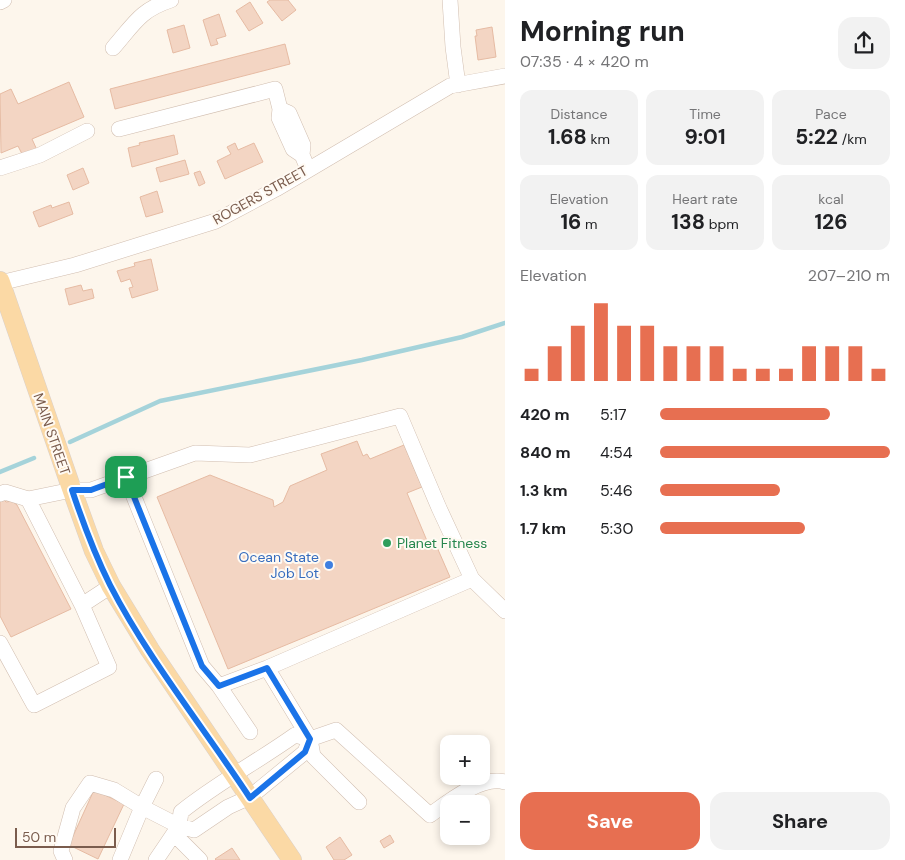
<!DOCTYPE html>
<meta charset="utf-8">
<style>
body{margin:0;font-family:"DM Sans",sans-serif;background:#f2f2f2;color:#202124;height:100vh;display:flex;flex-direction:column;font-size:19px;white-space:nowrap}
*{box-sizing:border-box;margin:0}
p{font-size:16px;color:#757577}
.icon{flex:none;width:28px;height:28px;fill:none;stroke:currentColor;stroke-width:2;stroke-linecap:round;stroke-linejoin:round}
.map{position:relative;flex:1;overflow:hidden}
.drawer{display:flex;flex-direction:column;background:#fff;width:400px}
.drawer>*{flex:none}
.fabs{position:absolute;left:440px;top:735px;display:grid;gap:10px}
.fabs a{display:grid;place-items:center;width:50px;height:50px;border-radius:10px;background:#fff;box-shadow:0 2px 8px #0003;font-size:25px}
.scale{position:absolute;left:15px;bottom:12px;width:101px;box-sizing:border-box;padding-left:5px;border:2px solid #7a5c4d;border-top:0;font-size:14px;line-height:18px;white-space:nowrap;color:#7a5c4d;-webkit-text-stroke:4px #fffaf3;paint-order:stroke}
.pin{position:absolute;display:grid;place-items:center;width:42px;height:42px;color:#fff;margin:-21px;border-radius:10px;box-shadow:0 2px 8px #0006}
.round{display:grid;place-items:center;flex:none;width:52px;height:52px;border-radius:15px;background:#f2f2f2}
.head{display:flex;align-items:center;justify-content:space-between;height:85px;padding:0 15px}
h1{font-size:28px;font-weight:700;line-height:38px}
.figures{display:grid;grid-template-columns:repeat(3,1fr);gap:8px;height:85px;padding:5px 15px}
.figures div{display:grid;align-content:center;border-radius:12px;background:#f2f2f2;text-align:center}
.figures b{font-size:21px;font-weight:700}
.figures small{font-size:14px;font-weight:400}
.figures p{font-size:14px}
.chart{height:140px;padding:10px 15px}
.chart p{display:flex;justify-content:space-between}
.chart svg{width:100%;height:90px;margin-top:5px;stroke:#e76f51;stroke-width:6}
.primary-button{display:flex;gap:10px;margin-top:auto;padding:10px 15px}
.primary-button a{flex:1;height:58px;border-radius:15px;background:#e76f51;color:#fff;font-size:20px;font-weight:700;line-height:58px;text-align:center}
.primary-button a+a{background:#f2f2f2;color:#202124}
ul{padding:0 15px;list-style:none;font-size:16px}
li{display:grid;grid-template-columns:80px 60px 1fr;align-items:center;height:38px}
li i{height:12px;border-radius:6px;background:#e76f51}
main{display:flex;flex:1;min-height:0}
.map>svg:first-child{display:block}
.lines{fill:none;stroke-linecap:round;stroke-linejoin:round}
.stream{stroke:#a5d3da;stroke-width:4.5}
.building{fill:#f3d5c3;stroke:#e6bba3}
.minor-casing{stroke:#d1beb0;stroke-width:16}
.major-casing{stroke:#dad1cd;stroke-width:20}
.minor{stroke:#fff;stroke-width:15}
.major{stroke:#fbd9a5;stroke-width:19}
.route-casing{stroke:#fff;stroke-width:10}
.route{stroke:#1a73e8;stroke-width:6}
.leisure-dot{fill:#2e9e5b;stroke:#fffaf3;stroke-width:2}
.shop-dot{fill:#3f7fe0;stroke:#fffaf3;stroke-width:2}
.labels{text-anchor:middle;dominant-baseline:central;stroke-width:4;stroke-linejoin:round;paint-order:stroke}
.street-label{font-size:14px;fill:#7a5c4d;stroke:#fffaf3}
.leisure-label{font-size:14px;fill:#27864d;stroke:#fffaf3;text-anchor:start}
.shop-label{font-size:14px;fill:#366cbe;stroke:#fffaf3;text-anchor:end}
</style>
<main>
<div class="map">
<svg width="505" height="860" viewBox="0 0 505 860">
<rect width="100%" height="100%" fill="#fdf6ec"/>
<g class="lines">
<!-- stream -->
<path class="stream" d="M70,442L160,401L362,360L462,337L505,323
M0,472L34,458"/>
</g>
<!-- building -->
<path class="building" d="M270,0H288L296,10L282,21L267,2Z
M250,2L263,23L249,31L236,11Z
M219,14L226,36L216,39L218,44L211,46L203,20Z
M184,25L190,48L173,53L167,30Z
M492,27L496,57L478,60L475,36H477L476,30Z
M285,44L290,64L115,109L110,89Z
M69,82L84,117L32,139L37,150L23,156L18,146L1,153L0,94L11,89L18,104Z
M174,135L178,154L132,167L128,148L140,145L139,143Z
M235,143L238,150L254,143L263,162L225,179L217,161L231,154L227,147Z
M185,160L189,174L160,182L156,168Z
M83,168L89,183L73,190L67,175Z
M200,171L205,183L199,186L194,173Z
M157,191L163,212L146,217L140,197Z
M69,202L73,214L39,227L33,212L51,205L52,208Z
M151,259L158,290L132,298L129,288L133,287L130,279L121,282L117,271L135,266L134,263Z
M81,285L83,291L92,289L94,298L69,305L65,289Z
M357,441L363,456L367,454L370,459L404,445L422,487L407,493L430,548L436,545L450,577L228,669L157,497L210,475L273,500L274,507L283,502L290,486L327,470L321,454Z
M4,500L6,502L12,501L17,505L71,609L11,637L0,616V502Z
M94,790L124,804L98,859L69,845Z
M390,835L394,842L384,848L380,841Z
M340,837L352,855L344,860H334L326,847Z
M232,848L240,860H216L215,859Z"/>
<g class="lines">
<!-- minor casing -->
<g class="minor-casing">
<path id="minor" d="M450,0L453,47L458,85
M0,2L4,0
M113,48C134,24 140,10 171,0
M280,109L289,113L303,145L302,155
M119,129L275,89L280,109L279,118L293,149L302,155L308,169
M0,168L40,155L87,131
M0,283L75,265L216,221L276,189L450,86L505,76
M126,477L202,666L219,686L267,668L472,579
M0,494L5,492L28,499
M111,586L82,605L28,499L72,490H91L195,453L250,455L400,416L439,508L472,579L505,611
M0,643L34,705L109,667L82,605
M267,668L310,739L313,756L359,802
M219,686L250,732
M174,834L200,860
M65,860L61,851L73,808L90,783L114,790L142,807L156,779
M120,860L142,807L179,826L194,830L228,807L250,797L305,752L310,739
M156,860L179,826L181,812C217,783 257,762 295,735L310,739L336,730L430,815C448,802 482,775 505,782"/>
</g>
<!-- major casing -->
<g class="major-casing">
<path id="major" d="M0,281L72,490L94,551L111,586L150,650L292,860"/>
</g>
<!-- minor -->
<use href="#minor" class="minor"/>
<!-- major -->
<use href="#major" class="major"/>
</g>
<g class="lines">
<!-- route casing -->
<g class="route-casing">
<path id="route" d="M126,477L202,666L219,686L267,668L310,739L305,752L250,798C204,728 148,659 110,585C95,555 83,523 72,490H91Z"/>
</g>
<!-- route -->
<use href="#route" class="route"/>
</g>
<!-- markers -->
<circle class="leisure-dot" cx="387" cy="543" r="5"/>
<circle class="shop-dot" cx="329" cy="565" r="5"/>
<g class="labels">
<!-- street labels -->
<g class="street-label">
<text transform="translate(260 195) rotate(-29)">ROGERS STREET</text>
<text transform="translate(52 434) rotate(71)">MAIN STREET</text>
</g>
<!-- leisure labels -->
<g class="leisure-label">
<text x="397" y="543">Planet Fitness</text>
</g>
<!-- shop labels -->
<g class="shop-label">
<text x="319" y="557">Ocean State<tspan x="319" dy="16">Job Lot</tspan></text>
</g>
</g>
</svg>
<div class="fabs">
<a>+</a>
<a>−</a>
</div>
<div class="scale">50 m</div>
<div class="pin" style="left:126px;top:477px;background:#1e9e55"><svg class="icon" aria-label="arrive" viewBox="0 0 24 24"><path d="M6 21V4h12l-3 4 3 4H6"/></svg></div>
</div>
<section class="drawer">
<div class="head"><div><h1>Morning run</h1><p>07:35 · 4 × 420 m</p></div><a class="round"><svg class="icon" aria-label="share" viewBox="0 0 24 24"><path d="M12 15V3M7 8l5-5 5 5M5 13v7h14v-7"/></svg></a></div>
<div class="figures">
<div><p>Distance</p><b>1.68<small> km</small></b></div>
<div><p>Time</p><b>9:01</b></div>
<div><p>Pace</p><b>5:22<small> /km</small></b></div>
</div>
<div class="figures">
<div><p>Elevation</p><b>16<small> m</small></b></div>
<div><p>Heart rate</p><b>138<small> bpm</small></b></div>
<div><p>kcal</p><b>126</b></div>
</div>
<div class="chart"><p><span>Elevation</span>207–210 m</p>
<svg viewBox="0 0 160 44" preserveAspectRatio="none"><path d="M5 44V38M15 44V27M25 44V17M35 44V6M45 44V17M55 44V17M65 44V27M75 44V27M85 44V27M95 44V38M105 44V38M115 44V38M125 44V27M135 44V27M145 44V27M155 44V38"/></svg>
</div>
<ul>
<li><b>420 m</b>5:17<i style="width:74%"></i></li>
<li><b>840 m</b>4:54<i style="width:100%"></i></li>
<li><b>1.3 km</b>5:46<i style="width:52%"></i></li>
<li><b>1.7 km</b>5:30<i style="width:63%"></i></li>
</ul>
<div class="primary-button"><a>Save</a><a>Share</a></div>
</section>
</main>
